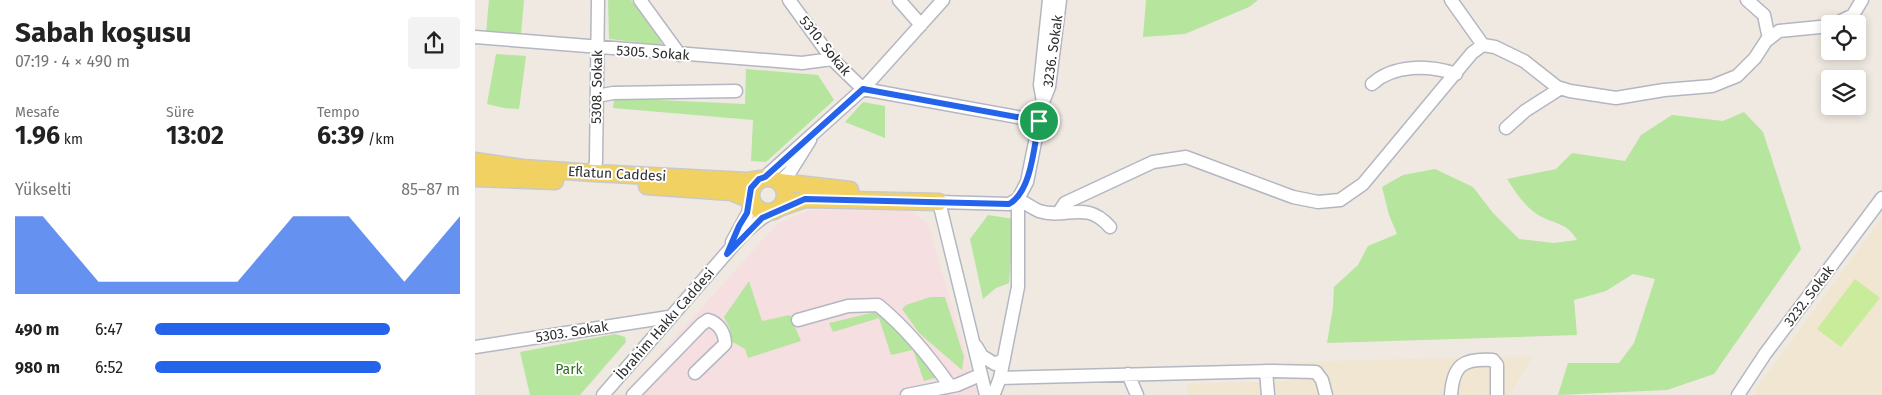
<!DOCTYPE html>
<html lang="tr">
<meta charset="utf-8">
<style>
body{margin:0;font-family:"Fira Sans",sans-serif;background:#f2f2f2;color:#222;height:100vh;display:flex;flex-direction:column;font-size:19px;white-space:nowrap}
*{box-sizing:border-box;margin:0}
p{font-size:16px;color:#767676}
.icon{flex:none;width:28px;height:28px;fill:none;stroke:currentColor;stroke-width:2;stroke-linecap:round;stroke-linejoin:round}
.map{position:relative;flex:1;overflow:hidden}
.details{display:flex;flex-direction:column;background:#fff;width:475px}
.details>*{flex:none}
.tools{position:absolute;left:1346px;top:15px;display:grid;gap:10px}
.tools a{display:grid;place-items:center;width:45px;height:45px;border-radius:5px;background:#fff;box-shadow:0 2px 8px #0003;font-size:25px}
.pin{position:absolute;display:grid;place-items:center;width:42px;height:42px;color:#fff;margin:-21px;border:2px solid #fff;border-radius:50%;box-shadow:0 1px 5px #0007}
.round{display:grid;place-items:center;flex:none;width:52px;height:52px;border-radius:5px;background:#f2f2f2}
.overview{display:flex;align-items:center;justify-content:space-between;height:85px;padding:0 15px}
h1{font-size:28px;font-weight:700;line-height:38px}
.figures{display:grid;grid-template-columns:repeat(3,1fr);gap:8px;height:85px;padding:5px 15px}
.figures div{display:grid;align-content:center}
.figures b{font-size:25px;font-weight:700}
.figures small{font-size:14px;font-weight:400}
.figures p{font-size:14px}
.chart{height:140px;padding:10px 15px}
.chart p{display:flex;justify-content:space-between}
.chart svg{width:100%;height:90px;margin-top:5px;fill:#2563eb;opacity:.7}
ul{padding:0 15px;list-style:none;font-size:16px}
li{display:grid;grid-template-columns:80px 60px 1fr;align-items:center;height:38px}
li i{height:12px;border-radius:6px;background:#2563eb}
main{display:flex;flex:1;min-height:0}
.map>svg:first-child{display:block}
.education{fill:#f0e6d1}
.medical{fill:#f5dfe0}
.green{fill:#b6e59e}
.pitch{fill:#c9ec9a}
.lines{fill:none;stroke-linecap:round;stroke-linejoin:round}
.minor-casing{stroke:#b4b7c1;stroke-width:15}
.major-casing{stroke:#c9c9c9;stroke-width:19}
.minor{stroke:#fff;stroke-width:12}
.major{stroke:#f2d163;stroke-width:16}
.route-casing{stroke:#fff;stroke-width:10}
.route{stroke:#2563eb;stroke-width:6}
.labels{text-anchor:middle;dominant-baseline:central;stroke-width:4;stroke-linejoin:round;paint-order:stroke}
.street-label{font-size:14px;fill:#2e2e2e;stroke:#fff}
.park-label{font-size:14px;fill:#2c6e1b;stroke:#fff}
</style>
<main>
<section class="details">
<div class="overview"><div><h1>Sabah koşusu</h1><p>07:19 · 4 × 490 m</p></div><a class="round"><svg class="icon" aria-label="share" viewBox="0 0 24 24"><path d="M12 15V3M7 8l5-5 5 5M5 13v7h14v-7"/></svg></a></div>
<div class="figures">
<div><p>Mesafe</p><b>1.96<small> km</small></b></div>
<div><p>Süre</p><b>13:02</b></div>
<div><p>Tempo</p><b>6:39<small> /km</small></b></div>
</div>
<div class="chart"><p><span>Yükselti</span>85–87 m</p>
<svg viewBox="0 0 160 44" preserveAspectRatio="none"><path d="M0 44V6L10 6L20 22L30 38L40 38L50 38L60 38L70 38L80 38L90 22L100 6L110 6L120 6L130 22L140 38L150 22L160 6V44z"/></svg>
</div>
<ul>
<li><b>490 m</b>6:47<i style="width:77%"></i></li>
<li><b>980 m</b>6:52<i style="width:74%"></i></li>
</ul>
</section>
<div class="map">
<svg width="1407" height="395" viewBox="0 0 1407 395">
<rect width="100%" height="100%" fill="#efe9e1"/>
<!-- education -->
<path class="education" d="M1407,218V395H1279L1284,385Z
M1058,356L1034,395H712V384L812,381V362Z"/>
<!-- medical -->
<path class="medical" d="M335,210L436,211L453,224L503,395H148L303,223Z"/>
<!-- green -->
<path class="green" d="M14,0H49L46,35L11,33Z
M133,0H156L185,40L187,45L134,39Z
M671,0H783L774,7L710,34L668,37Z
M21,54L51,56L44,109L29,108L12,104Z
M271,69L343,75L359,100L291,162L276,161L278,120L138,108L139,98L270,104Z
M388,102L410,106V138L370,122Z
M1269,112L1288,132L1326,249L1239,374L1192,390L1083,395L1093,363H1144L1159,343L1180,279L1158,274L1131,291L1099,300L1102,335L852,343L858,307L859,287L883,265L893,246L922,234L914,215L907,187L928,175L960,169L998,187L1018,213L1044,239L1079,243L1102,240C1092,223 1083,225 1067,217C1051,209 1041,193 1032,179L1081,169L1097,153L1150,161L1166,135L1197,115L1248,121Z
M513,215L539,219L534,283L521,288L508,299L495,239Z
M274,281L287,321L315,315L326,341L273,358L270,349L254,340L255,329L249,317Z
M455,297H470L489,357L487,370L444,333L427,309L431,305Z
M396,313H407L464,377L449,381L438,350L416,355L404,318L358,332L354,323Z
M140,334L150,337L151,342L105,395H55L45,352Z"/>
<!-- pitch -->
<path class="pitch" d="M1380,279L1405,298L1366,347L1342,329Z"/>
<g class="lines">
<!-- minor casing -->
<g class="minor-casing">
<path id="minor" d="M165,0L205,55
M314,0L357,59L388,89L564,121
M424,0L446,25
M574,0L565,85L568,102L574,87L585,0
M976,0L1008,45
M1272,0L1289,15L1294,39
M1360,24L1378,15L1387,0
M0,37L327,63L357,59
M897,84C919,64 954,65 981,74
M122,96L138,93L261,91
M1031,128L1050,111L1086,88
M119,173L121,161L123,0
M290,177L388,89L468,0
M305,182L315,172L335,140
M543,199C550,203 557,208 564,211C592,220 610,199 635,227
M584,212L590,203L678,162L711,157L818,197L843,202L865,200L888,184L997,53L1008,45L1020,47L1049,61L1082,87L1095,91L1141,98L1189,90L1237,86L1262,76L1280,58L1291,41L1304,31L1355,26
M257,242L273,213L276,200
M323,320L373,306L403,305C431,328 454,356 475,386
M501,346L507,356L520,364L529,359
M0,347L194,317
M791,371L793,395
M653,374L662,395
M525,378L798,371L841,372L847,380L851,395
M520,391L525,378L543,287V199
M128,395L269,233L287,218L299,211
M158,395L227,324L233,320C244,323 250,333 250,344L220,373
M432,395L482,385L505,375
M511,395L464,202L534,204L543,199L552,182L568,102
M976,395C978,365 988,358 1018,360L1022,365V395
M1263,395L1290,354L1407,198"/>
</g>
<!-- major casing -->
<g class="major-casing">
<path id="major" d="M0,161L48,168L119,173L272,181L284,179
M276 195a17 17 0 1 1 34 0a17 17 0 1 1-34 0Z
M0,178L80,181
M305,182L375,190
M172,186L256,192L276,200
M304,208L330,199L464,202"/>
</g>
<!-- minor -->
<use href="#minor" class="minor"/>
<!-- major -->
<use href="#major" class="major"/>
</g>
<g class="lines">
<!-- route casing -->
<g class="route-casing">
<path id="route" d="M388,89L564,121C559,145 557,191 534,204L330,199L287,218L252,254L264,226L272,213L276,188L284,179L290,177Z"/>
</g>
<!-- route -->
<use href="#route" class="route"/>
</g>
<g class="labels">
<!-- street labels -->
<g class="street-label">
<text transform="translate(350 46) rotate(51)">5310. Sokak</text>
<text transform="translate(578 51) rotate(-82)">3236. Sokak</text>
<text transform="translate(178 53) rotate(4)">5305. Sokak</text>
<text transform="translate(122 87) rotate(-89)">5308. Sokak</text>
<text transform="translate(142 174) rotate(3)">Eflatun Caddesi</text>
<text transform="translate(1334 296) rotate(-53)">3232. Sokak</text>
<text transform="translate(190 324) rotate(-49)">İbrahim Hakkı Caddesi</text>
<text transform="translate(97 332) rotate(-9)">5303. Sokak</text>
</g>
<!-- park labels -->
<g class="park-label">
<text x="94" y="369">Park</text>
</g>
</g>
</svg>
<div class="tools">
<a><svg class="icon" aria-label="locate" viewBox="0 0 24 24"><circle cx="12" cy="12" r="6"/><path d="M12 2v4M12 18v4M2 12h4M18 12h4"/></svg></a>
<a><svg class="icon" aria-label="layers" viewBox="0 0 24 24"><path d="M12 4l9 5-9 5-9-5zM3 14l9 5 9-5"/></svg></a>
</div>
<div class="pin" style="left:564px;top:121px;background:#1e9e55"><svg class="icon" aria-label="arrive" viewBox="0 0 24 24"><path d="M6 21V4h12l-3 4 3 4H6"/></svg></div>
</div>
</main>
